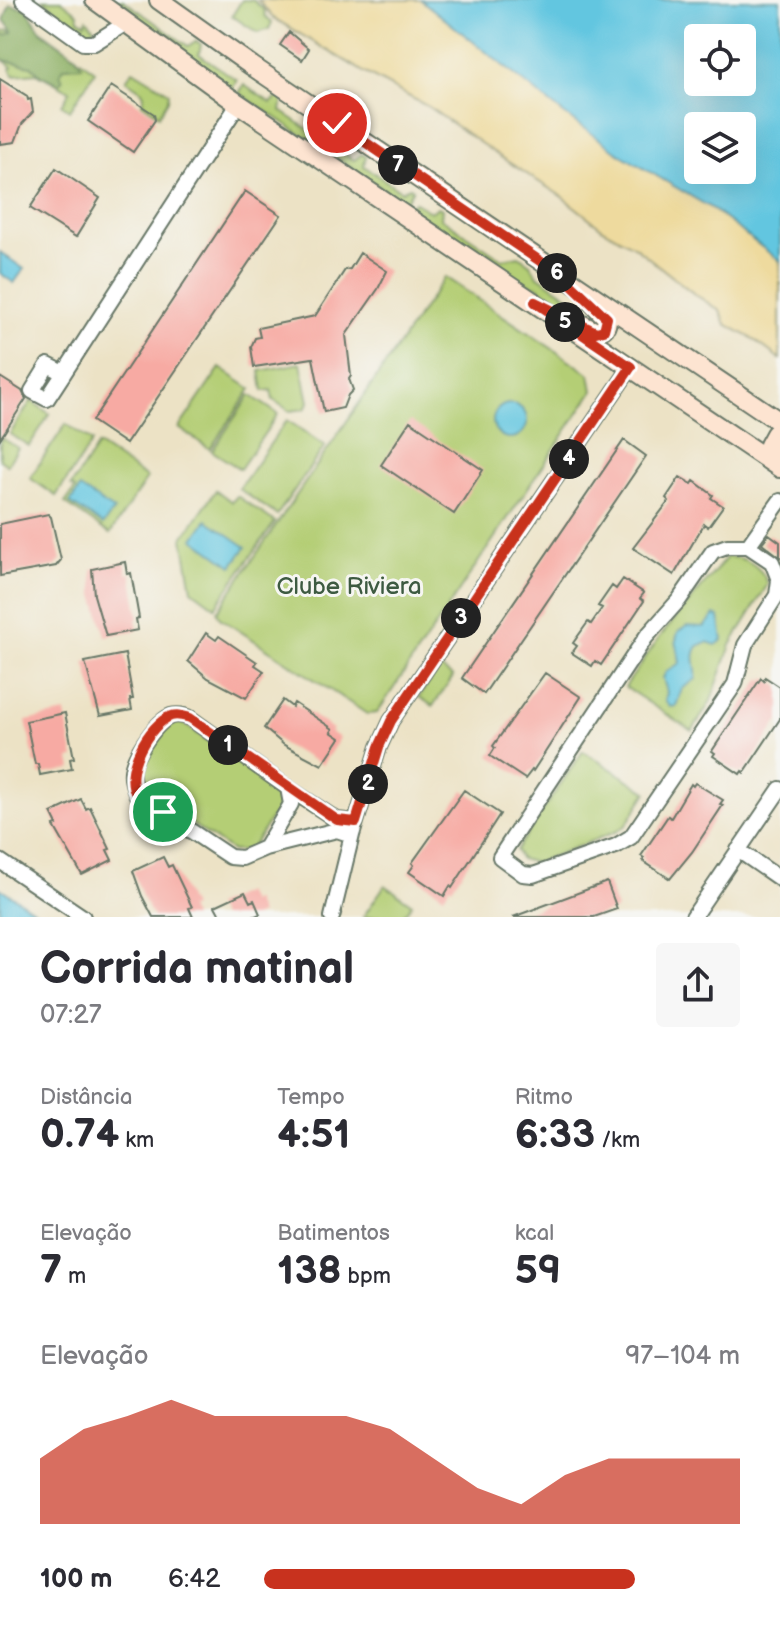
<!DOCTYPE html>
<html lang="pt">
<meta charset="utf-8">
<style>
body{margin:0;font-family:"Balsamiq Sans",sans-serif;background:#f7f7f7;color:#2b2b33;height:100vh;display:flex;flex-direction:column;font-size:30px;white-space:nowrap}
*{box-sizing:border-box;margin:0}
p{font-size:26px;color:#7c7c81}
.icon{flex:none;width:44px;height:44px;fill:none;stroke:currentColor;stroke-width:2;stroke-linecap:round;stroke-linejoin:round}
.map{position:relative;height:917px;overflow:hidden}
.sheet{display:flex;flex-direction:column;background:#fff;flex:1}
.sheet>*{flex:none}
.fabs{position:absolute;left:684px;top:24px;display:grid;gap:16px}
.fabs a{display:grid;place-items:center;width:72px;height:72px;border-radius:8px;background:#fff;box-shadow:0 8px 32px #0002;font-size:40px}
.pin{position:absolute;display:grid;place-items:center;width:68px;height:68px;color:#fff;margin:-34px;border:4px solid #fff;border-radius:50%;box-shadow:0 2px 8px #0007}
.km{position:absolute;width:40px;height:40px;margin:-20px;border-radius:50%;background:#222;color:#fff;font-size:22px;line-height:40px;text-align:center}
.round{display:grid;place-items:center;flex:none;width:84px;height:84px;border-radius:8px;background:#f7f7f7}
.headline{display:flex;align-items:center;justify-content:space-between;height:136px;padding:0 40px}
h1{font-size:44px;font-weight:600;line-height:60px}
.stats{display:grid;grid-template-columns:repeat(3,1fr);gap:12px;height:136px;padding:8px 40px}
.stats div{display:grid;align-content:center}
.stats b{font-size:40px;font-weight:600}
.stats small{font-size:22px;font-weight:400}
.stats p{font-size:22px}
.chart{height:224px;padding:16px 40px}
.chart p{display:flex;justify-content:space-between}
.chart svg{width:100%;height:144px;margin-top:8px;fill:#c8321e;opacity:.7}
ul{padding:0 40px;list-style:none;font-size:26px}
li{display:grid;grid-template-columns:128px 96px 1fr;align-items:center;height:60px}
li i{height:20px;border-radius:10px;background:#c8321e}
.map>svg:first-child{display:block}
.green{fill:#b4ce74;stroke:#6a8654;stroke-width:2}
.forest{fill:#8fb166;stroke:#57774d;stroke-width:2}
.sand{fill:#eeda9e;stroke:#868c69;stroke-width:2}
.water{fill:#62c6e0;stroke:#40828a;stroke-width:2;fill-rule:evenodd}
.building{fill:#f7aaa3}
.lines{fill:none;stroke-linecap:round;stroke-linejoin:round}
.minor-casing{stroke:#677767;stroke-width:18}
.secondary-casing{stroke:#677767;stroke-width:22}
.minor{stroke:#fff;stroke-width:14}
.secondary{stroke:#fde4d1;stroke-width:18}
.route-casing{stroke:#fff;stroke-width:16}
.route{stroke:#c8321e;stroke-width:10}
.labels{text-anchor:middle;dominant-baseline:central;stroke-width:6;stroke-linejoin:round;paint-order:stroke}
.park-label{font-size:24px;fill:#3d5a41;stroke:#f6f6f2}
</style>
<div class="map">
<svg width="780" height="917" viewBox="0 0 780 917">
<rect width="100%" height="100%" fill="#f6f6f2"/>
<filter id="ink" filterUnits="userSpaceOnUse"><feTurbulence type="fractalNoise" baseFrequency=".0125" numOctaves="2"/><feDisplacementMap in="SourceGraphic" scale="16" xChannelSelector="R" yChannelSelector="G"/><feConvolveMatrix kernelMatrix="1 2 1 2 8 2 1 2 1" color-interpolation-filters="sRGB"/></filter>
<filter id="wash" filterUnits="userSpaceOnUse"><feTurbulence type="fractalNoise" baseFrequency=".006" numOctaves="4" result="noise"/><feDisplacementMap in="SourceGraphic" scale="32" xChannelSelector="R" yChannelSelector="G"/><feGaussianBlur stdDeviation="1.8" result="paint"/><feColorMatrix in="noise" values="0 0 0 0 0 0 0 0 0 0 0 0 0 0 0 0 0 1.4 0 .05"/><feComposite in="paint" operator="in"/></filter>
<g filter="url(#wash)">
<rect width="100%" height="100%" fill="#ece2c5"/>
<!-- green -->
<path class="green" d="M43,0H61L78,13L79,19L85,23L87,19L95,29L90,35Z
M106,0H123L188,46L196,41L201,44L199,54L237,80L232,88Z
M242,0H253L264,10L265,16L272,22L269,29L258,33L232,16Z
M39,29L95,71L70,110L62,105L70,91L37,73L14,75L10,69L12,67L0,57V31Z
M133,70L169,92L168,100L159,115L142,103L144,95L142,91L126,80Z
M244,85L271,103L278,97L283,100L281,111L354,160L362,154L366,157L364,166L401,191L410,187L413,189L404,203L239,93Z
M415,202L431,212L438,207L442,209L441,218L502,259L519,256L530,264L537,275L598,316L601,321L593,325L536,286L516,280L412,210L409,207Z
M445,277L590,374L593,391L377,713L367,714L220,618L217,612Z
M301,363L309,402L305,409L290,411L273,400L271,390L263,391L260,371Z
M220,368L251,389L210,449L179,428Z
M250,395L278,414L240,469L212,451Z
M31,401L50,414L29,446L10,434Z
M287,420L325,446L277,515L239,489Z
M66,424L92,442L56,496L30,478Z
M0,437L18,448L7,465L0,460Z
M98,445L147,478L110,534L65,503L75,489L71,486Z
M216,490L232,502L237,496L275,522L215,607L192,590L183,538Z
M727,557C745,556 762,567 768,584L731,645L710,703L692,731L625,687L659,638Z
M439,667L453,677L433,706L419,697Z
M169,722L182,723L279,790L282,802L249,851H232L141,790L137,772Z
M583,751L647,792L626,825L617,831L536,863L520,859L516,850Z
M385,885L412,904L402,917H363Z"/>
<!-- forest -->
<path class="forest" d="M10,5L27,9L41,31L76,56L82,66L65,67L60,73L63,80L59,84L42,76L31,66L3,60L0,57V33L6,35L13,32L4,20Z"/>
<!-- sand -->
<path class="sand" d="M258,0H421L623,156L711,208L780,261V359L753,339L726,324L720,311L693,293L635,247L603,229L561,196L502,158L427,106L367,74L272,17Z"/>
<!-- water -->
<path class="water" d="M421,0H780V261L711,208L623,156L565,115ZM698,38H742V82H698ZM698,126H742V170H698Z
M0,252L24,269L14,283L0,273Z
M493 421a17 17 0 1 1 34 0a17 17 0 1 1-34 0Z
M80,488L114,510L103,525L70,503Z
M207,520L246,547L232,566L194,539Z
M715,615L719,617L723,640L716,645L707,642L698,646C690,658 698,666 696,679L682,689L676,706L670,707L665,701L667,692L663,678L666,672L680,663L676,640L678,632L687,626L704,627Z
M0,888L44,917H0Z"/>
<g id="blocks">
<!-- building -->
<path class="building" d="M289,32L309,49L302,60L280,45Z
M0,79L27,96L28,100L31,99L33,112L22,124L15,142L0,144Z
M111,86L154,114L155,120L133,152L88,121Z
M56,168L100,198L76,237L30,208Z
M245,191L281,215L126,444L92,421Z
M360,253L387,271L378,289L346,335L351,376L349,379L353,390L348,395L343,408L324,412L313,358L254,367L251,347L255,338L260,337L258,328L315,316L345,270L350,269Z
M0,377L22,391L26,399L0,439Z
M410,421L483,470L454,514L381,465Z
M624,440L646,456L484,694L462,678Z
M680,477L692,484L694,481L713,495L711,498L723,506L708,527L704,524L674,575L633,548L669,501L666,498Z
M48,514L51,517L61,560L56,566L0,576V524Z
M769,534L780,542V557L762,543Z
M125,562L127,574L131,573L139,618L136,619L138,630L106,636L94,595L92,569Z
M623,579L644,593L640,598L644,601L601,665L595,661L592,666L572,653L577,646L573,643L588,622L591,624L602,608L598,606L612,586L616,589Z
M206,633L216,640L219,636L257,662L255,665L264,671L246,698L208,678L188,661Z
M125,654L133,699H130L132,710L100,716L85,662Z
M545,673L581,697L533,771L532,770L525,779L490,756L495,748L493,746Z
M765,677L780,687V719L744,773L742,771L740,774L713,756L715,753L712,751L761,678L764,681Z
M283,700L292,707L294,703L333,729L331,732L340,738L322,765L284,745L264,728Z
M65,713L74,758L70,759L72,769L40,775L38,764H35L26,721Z
M695,783L723,800L720,804L723,805L692,852L670,879L643,861L644,858L641,856L668,816L671,818L691,784L693,786Z
M464,790L500,814L452,888L450,886L444,896L409,872L414,865L412,863Z
M81,799L86,809L90,807L110,849L107,850L112,860L82,875L54,826L57,825L51,813Z
M163,857L168,867L172,865L192,907L189,908L193,917H153L142,896L133,871Z
M607,882L617,909L594,917H513Z
M245,892L250,902L254,900L260,914L253,917H221L215,906Z"/>
</g>
</g>
<g filter="url(#ink)">
<use href="#blocks" fill-opacity="0" stroke="#677767" stroke-width="2"/>
<g class="lines">
<!-- minor casing -->
<g class="minor-casing">
<path id="minor" d="M23,0L83,43H94L126,23
M64,373L48,365L32,391L47,399L64,373L239,103
M727,546H748L772,562L779,580L777,595L745,645L735,684L631,837L616,846L533,875L523,874L500,857L646,637L679,600L713,551Z
M748,546L780,501
M288,788L337,820L356,822
M265,848L291,804L288,788L190,718C184,716 178,714 171,716C157,721 133,756 132,771C131,780 134,787 137,795L230,857L242,858L265,848L337,830L352,835
M738,850L780,879
M0,861L83,917
M332,917L352,835L379,747L391,721L631,367
M693,917L780,789"/>
</g>
<!-- secondary casing -->
<g class="secondary-casing">
<path id="secondary" d="M95,0L230,98L780,468
M159,0L252,66L780,422
M581,324L596,332C605,329 607,327 607,318L593,303
M780,434H775L769,445L780,462"/>
</g>
<!-- minor -->
<use href="#minor" class="minor"/>
<!-- secondary -->
<use href="#secondary" class="secondary"/>
</g>
</g>
<g class="lines" filter="url(#ink)">
<!-- route casing -->
<g class="route-casing">
<path id="route" d="M163,812C155,807 142,802 137,795C121,773 150,723 171,716C178,714 183,716 190,718L337,820L356,822L379,747L391,721L631,367L535,302L596,332L604,330L607,318L565,278L337,123"/>
</g>
<!-- route -->
<use href="#route" class="route"/>
</g>
<g class="labels">
<!-- park labels -->
<g class="park-label">
<text x="349" y="586">Clube Riviera</text>
</g>
</g>
</svg>
<div class="fabs">
<a><svg class="icon" aria-label="locate" viewBox="0 0 24 24"><circle cx="12" cy="12" r="6"/><path d="M12 2v4M12 18v4M2 12h4M18 12h4"/></svg></a>
<a><svg class="icon" aria-label="layers" viewBox="0 0 24 24"><path d="M12 4l9 5-9 5-9-5zM3 14l9 5 9-5"/></svg></a>
</div>
<div class="pin" style="left:163px;top:812px;background:#1e9e55"><svg class="icon" aria-label="arrive" viewBox="0 0 24 24"><path d="M6 21V4h12l-3 4 3 4H6"/></svg></div>
<div class="pin" style="left:337px;top:123px;background:#d93025"><svg class="icon" aria-label="check" viewBox="0 0 24 24"><path d="M5 12l5 5 9-10"/></svg></div>
<b class="km" style="left:228px;top:745px">1</b>
<b class="km" style="left:368px;top:784px">2</b>
<b class="km" style="left:461px;top:618px">3</b>
<b class="km" style="left:569px;top:459px">4</b>
<b class="km" style="left:565px;top:322px">5</b>
<b class="km" style="left:557px;top:273px">6</b>
<b class="km" style="left:398px;top:165px">7</b>
</div>
<section class="sheet">
<div class="headline"><div><h1>Corrida matinal</h1><p>07:27</p></div><a class="round"><svg class="icon" aria-label="share" viewBox="0 0 24 24"><path d="M12 15V3M7 8l5-5 5 5M5 13v7h14v-7"/></svg></a></div>
<div class="stats">
<div><p>Distância</p><b>0.74<small> km</small></b></div>
<div><p>Tempo</p><b>4:51</b></div>
<div><p>Ritmo</p><b>6:33<small> /km</small></b></div>
</div>
<div class="stats">
<div><p>Elevação</p><b>7<small> m</small></b></div>
<div><p>Batimentos</p><b>138<small> bpm</small></b></div>
<div><p>kcal</p><b>59</b></div>
</div>
<div class="chart"><p><span>Elevação</span>97–104 m</p>
<svg viewBox="0 0 160 44" preserveAspectRatio="none"><path d="M0 44V24L10 15L20 11L30 6L40 11L50 11L60 11L70 11L80 15L90 24L100 33L110 38L120 29L130 24L140 24L150 24L160 24V44z"/></svg>
</div>
<ul>
<li><b>100 m</b>6:42<i style="width:78%"></i></li>
</ul>
</section>
